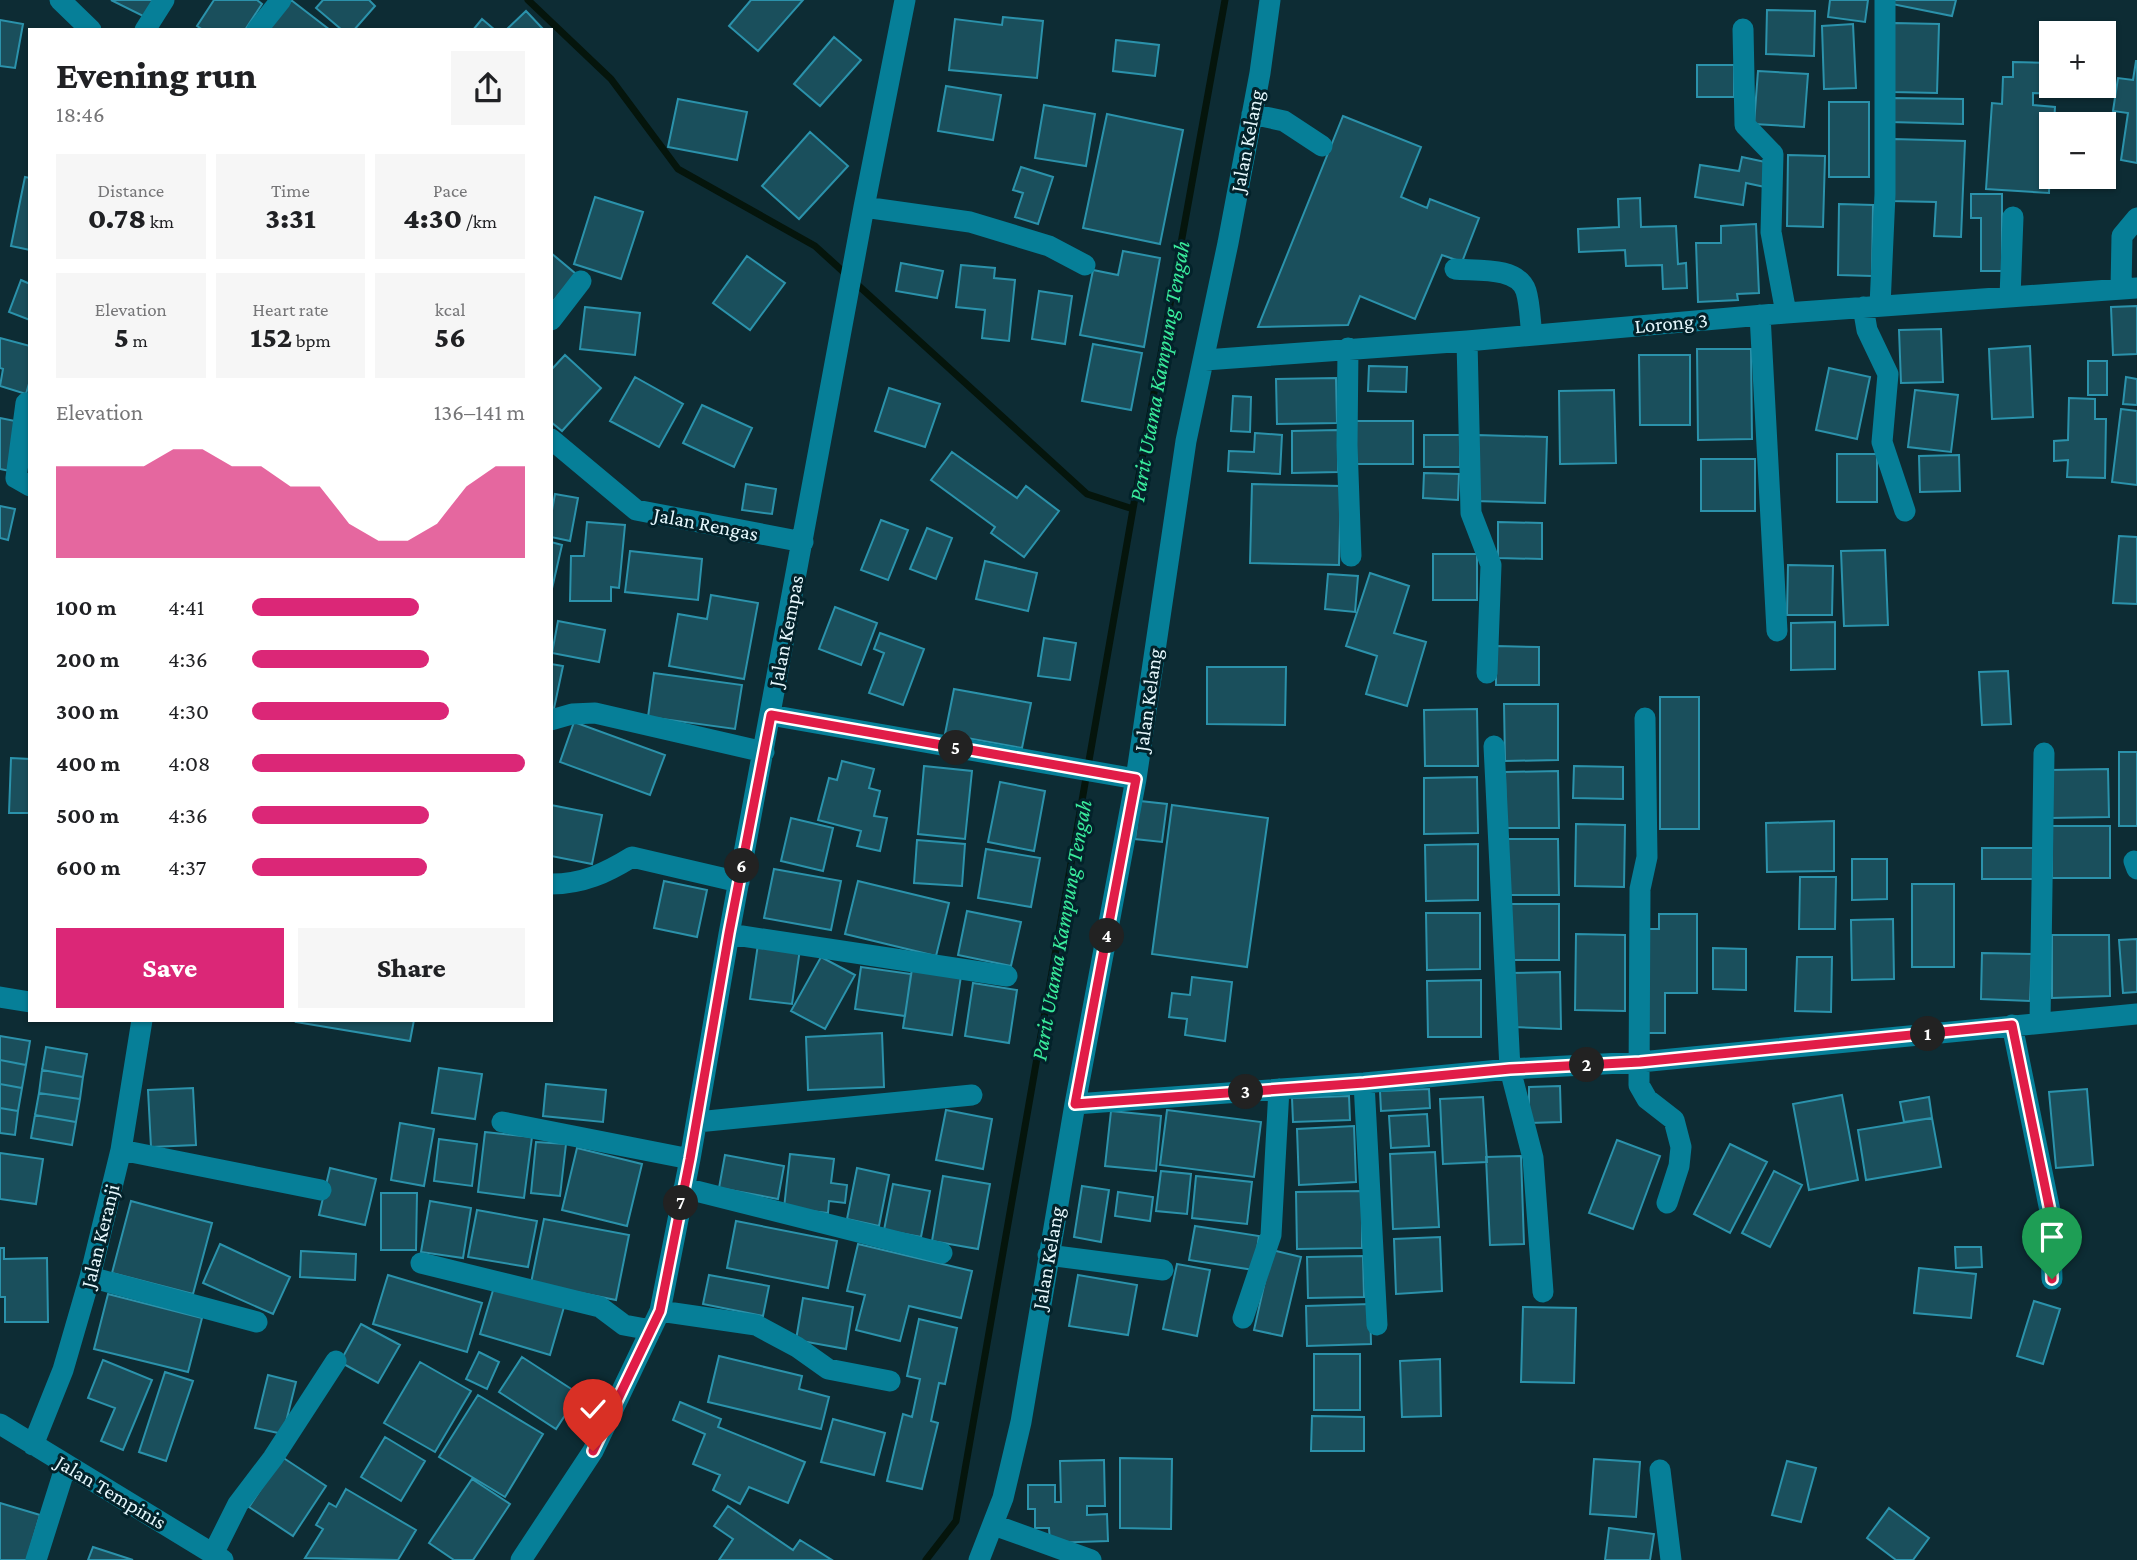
<!DOCTYPE html>
<meta charset="utf-8">
<style>
body{margin:0;font-family:"Crimson Pro",serif;background:#f6f6f6;color:#202124;height:100vh;display:flex;flex-direction:column;font-size:26px;white-space:nowrap}
*{box-sizing:border-box;margin:0}
p{font-size:23px;color:#757577}
.icon{flex:none;width:38px;height:38px;fill:none;stroke:currentColor;stroke-width:2;stroke-linecap:round;stroke-linejoin:round}
.map{position:relative;flex:1;overflow:hidden}
.panel{position:absolute;left:28px;top:28px;width:525px;height:994px;display:flex;flex-direction:column;background:#fff;border-radius:0px;box-shadow:0 2px 5px #0004}
.panel>*{flex:none}
.tools{position:absolute;left:2039px;top:21px;display:grid;gap:14px}
.tools a{display:grid;place-items:center;width:77px;height:77px;border-radius:0px;background:#fff;box-shadow:0 2px 5px #0004;font-size:35px}
.pin{position:absolute;display:grid;place-items:center;width:60px;height:60px;color:#fff;margin:-72px -30px;border-radius:50% 50% 50% 0;rotate:-45deg;box-shadow:0 0 7px #0007}
.pin .icon{rotate:45deg}
.km{position:absolute;width:35px;height:35px;margin:-18px;border-radius:50%;background:#222;color:#fff;font-size:19px;line-height:35px;text-align:center}
.round{display:grid;place-items:center;flex:none;width:74px;height:74px;border-radius:0px;background:#f6f6f6}
.summary{display:flex;align-items:center;justify-content:space-between;height:119px;padding:0 28px}
h1{font-size:38px;font-weight:800;line-height:52px}
.metrics{display:grid;grid-template-columns:repeat(3,1fr);gap:10px;height:119px;padding:7px 28px}
.metrics div{display:grid;align-content:center;border-radius:0px;background:#f6f6f6;text-align:center}
.metrics b{font-size:30px;font-weight:800}
.metrics small{font-size:19px;font-weight:400}
.metrics p{font-size:19px}
.chart{height:196px;padding:14px 28px}
.chart p{display:flex;justify-content:space-between}
.chart svg{width:100%;height:126px;margin-top:7px;fill:#db2777;opacity:.7}
.button{display:flex;gap:14px;margin-top:auto;padding:14px 28px}
.button a{flex:1;height:80px;border-radius:0px;background:#db2777;color:#fff;font-size:28px;font-weight:800;line-height:80px;text-align:center}
.button a+a{background:#f6f6f6;color:#202124}
ul{padding:0 28px;list-style:none;font-size:23px}
li{display:grid;grid-template-columns:112px 84px 1fr;align-items:center;height:52px}
li i{height:18px;border-radius:9px;background:#db2777}
.map>svg:first-child{display:block}
.lines{fill:none;stroke-linecap:round;stroke-linejoin:round}
.stream{stroke:#05150c;stroke-width:7}
.building{fill:#1a4f5c;stroke:#2b92ab;stroke-width:2}
.minor{stroke:#067f98;stroke-width:21}
.route-casing{stroke:#fff;stroke-width:14}
.route{stroke:#e11d48;stroke-width:9}
.labels{text-anchor:middle;dominant-baseline:central;stroke-width:6;stroke-linejoin:round;paint-order:stroke}
.street-label{font-size:21px;fill:#e5f7fc;stroke:#03222a}
.water-label{font-size:23px;font-style:italic;fill:#39eb9c;stroke:#03222a}
</style>
<div class="map">
<svg width="2137" height="1560" viewBox="0 0 2137 1560">
<rect width="100%" height="100%" fill="#0d2c34"/>
<g class="lines">
<!-- stream -->
<path class="stream" d="M528,0L611,79L678,169L815,246L1087,494L1133,509
M926,1560L956,1521L1133,509L1225,0"/>
</g>
<!-- building -->
<path class="building" d="M111,0H153L145,17Z
M214,0H257L262,4L245,30H203L197,26Z
M291,0L330,30H263Z
M323,0H369L375,6L354,30H342L316,8Z
M751,0H803L758,51L729,26Z
M1830,0H1868L1865,22L1828,17Z
M1887,0H1956L1952,16L1887,3Z
M1767,10L1815,11L1814,56L1766,54Z
M526,11L544,30H508L507,29Z
M1003,17L1043,21L1037,78L949,70L955,19L1002,25Z
M482,19L495,30H473Z
M0,20L23,24L15,68L0,66Z
M1894,23L1939,24L1937,93L1893,92Z
M1853,24L1856,88L1824,89L1822,26Z
M834,37L861,60L820,106L794,84Z
M1116,40L1159,45L1155,76L1113,71Z
M2136,61H2137V163L2121,160L2128,113L2113,111L2118,78L2133,80Z
M2013,62L2051,63V86H2065V94L2033,93V105L2055,107L2054,124H2051L2049,193L1986,189L1992,103L2002,104L2003,77H2013Z
M1697,65H1734V97H1697Z
M1758,71L1808,74L1804,127L1754,124Z
M946,86L1001,95L993,140L938,131Z
M1891,98L1963,99V124L1890,122Z
M678,99L747,112L737,160L668,147Z
M1829,102H1869V177H1829Z
M1044,105L1095,114L1086,166L1035,158Z
M1107,114L1183,130L1160,244L1083,228Z
M1343,116L1421,147L1401,197L1427,208L1430,199L1479,218L1462,262L1442,255L1415,319L1360,296L1348,325L1258,327Z
M810,132L848,166L799,219L762,186Z
M1893,139L1965,141L1961,237L1934,236L1936,202L1890,201Z
M1788,155L1825,156L1823,227L1787,226Z
M1742,157L1770,163L1765,187L1746,183L1743,205L1695,197L1700,165L1739,171Z
M1021,167L1053,177L1038,224L1015,217L1023,193L1013,190Z
M25,177L30,178V250L11,246Z
M1971,194H2002V271H1981V218H1971Z
M595,197L643,212L621,279L574,264Z
M1640,198L1641,227L1676,226L1678,264L1686,263L1687,288L1663,289L1662,265L1626,266L1625,250L1579,252L1578,229L1619,227L1618,199Z
M1839,204L1873,205L1872,276L1838,275Z
M1756,224L1759,293L1737,294L1738,300L1698,302L1696,243H1721V226Z
M1123,251L1160,258L1144,347L1080,335L1093,270L1118,275Z
M551,253L576,274L551,304Z
M747,256L785,283L750,330L713,303Z
M901,263L943,271L937,298L896,291Z
M961,265L995,268L994,278L1015,280L1009,341L982,338L985,310L956,307Z
M21,280L30,284V320L9,312Z
M1039,291L1072,296L1065,344L1032,339Z
M2137,306V354L2113,355L2111,307Z
M585,307L640,313L635,355L580,349Z
M1941,329L1943,382L1901,383L1899,330Z
M0,338L30,346V380L26,394L0,386L3,369L0,368Z
M1093,344L1142,353L1131,410L1082,401Z
M2030,346L2033,417L1992,419L1989,349Z
M1697,349H1751L1752,439L1698,440Z
M565,355L601,388L562,431L551,422V370Z
M1639,355H1690V425H1640Z
M2088,361H2107V395H2088Z
M1369,366L1407,367L1406,392L1368,391Z
M1829,368L1870,377L1857,439L1816,430Z
M635,377L683,404L659,447L610,421Z
M2126,377L2137,379V405L2123,404Z
M1336,378L1337,423L1277,424L1276,379Z
M889,388L940,404L925,447L875,431Z
M1614,390L1616,463L1560,464L1559,391Z
M1915,390L1958,395L1951,452L1908,447Z
M1233,396L1251,397L1250,432L1231,431Z
M2069,398L2095,399V419H2106L2105,478L2067,477L2068,460L2054,461V441L2068,440Z
M702,405L752,428L734,467L683,443Z
M2121,409L2137,411V485L2112,482Z
M0,418L20,422L10,471L0,469Z
M1354,421H1413V464H1354Z
M1338,430V472L1292,473V431Z
M1255,433L1282,435L1280,474L1228,471L1229,451L1254,452Z
M1424,435H1460V467H1424Z
M1477,435L1547,437L1545,503L1475,501Z
M952,452L1017,498L1026,486L1059,511L1024,557L991,533L995,527L931,480Z
M1837,454H1877V502H1837Z
M1959,455L1960,491L1920,492L1919,456Z
M1701,459H1755V511H1701Z
M1424,473L1459,474L1458,500L1423,498Z
M746,484L776,489L772,514L742,510Z
M1252,484L1341,486L1339,565L1250,563Z
M555,494L578,498L570,541L551,537V516Z
M0,506L15,509L8,540L0,538Z
M881,520L908,530L888,580L861,570Z
M587,522L625,525L619,588L611,587V601H570L571,556H584Z
M1498,522L1542,523V559L1498,558Z
M927,528L952,538L936,579L910,569Z
M2119,536L2137,537V604L2113,603Z
M551,542L562,545L551,593Z
M1885,550L1888,625L1844,626L1841,551Z
M630,551L702,559L698,600L625,592Z
M1433,554H1477V600H1433Z
M985,561L1037,573L1028,611L976,599Z
M1788,565L1833,566L1832,615H1787Z
M1370,573L1409,586L1394,633L1426,642L1407,706L1366,694L1377,656L1346,646Z
M1328,574L1358,576L1355,612L1325,609Z
M711,595L758,603L744,679L669,666L678,614L707,619Z
M835,607L877,623L861,665L819,649Z
M558,621L605,630L599,662L552,653Z
M1835,622V669L1791,670V623Z
M880,633L924,649L903,705L869,693L884,653L874,649Z
M1044,638L1076,643L1070,680L1038,676Z
M1496,646L1539,647V685H1496Z
M551,664L563,666L553,713H551Z
M1207,667H1286L1285,725L1207,724Z
M2008,671L2011,724L1982,725L1979,672Z
M654,673L742,685L735,729L648,717Z
M954,689L1031,703L1022,748L945,734Z
M1660,697H1699V829H1660Z
M1504,704H1558V760L1505,761Z
M1477,709L1478,766H1425L1424,710Z
M574,722L665,755L650,795L560,762Z
M2119,752H2137V826H2119Z
M11,758L30,759V813H9Z
M842,761L874,769L869,788L880,791L874,816L887,818L880,851L857,846L861,831L818,820L829,778L837,780Z
M924,766L972,771L965,839L918,834Z
M1574,766L1623,767V799L1573,798Z
M2108,769L2109,817L2050,818L2049,770Z
M1558,771L1559,828H1506L1505,772Z
M1477,777L1478,833L1424,834V778Z
M1000,782L1045,791L1034,851L988,842Z
M1140,801L1167,804L1162,842L1135,839Z
M551,805L602,815L592,864L551,856Z
M1172,805L1268,818L1247,967L1152,954Z
M791,818L833,828L823,871L781,861Z
M1834,821V871L1767,872L1766,823Z
M1576,824L1625,825L1624,887L1575,886Z
M2052,826H2110V878H2052Z
M1505,839H1558L1559,895H1506Z
M917,840L965,844L962,886L914,883Z
M1478,844V900L1426,901L1425,845Z
M1982,848H2037V879H1982Z
M986,849L1040,858L1031,907L978,898Z
M1852,859H1887V899L1852,900Z
M774,869L841,881L831,930L764,918Z
M1800,877H1836L1835,929H1799Z
M664,881L707,890L697,937L654,928Z
M858,881L949,903L936,956L845,934Z
M1912,884H1954V967H1912Z
M1506,904H1559V960H1506Z
M967,911L1021,922L1011,966L958,955Z
M1426,913H1480V969L1427,970Z
M1659,914H1697V993H1665V1033H1646V929H1659Z
M1893,919L1894,979L1852,980L1851,920Z
M1576,934L1625,935V1011L1575,1010Z
M2052,935H2109L2110,996L2052,998Z
M2137,939V992L2123,993L2119,940Z
M758,944L800,949L792,1004L750,999Z
M1713,948L1746,949V990L1713,989Z
M1982,953L2032,954L2030,1001L1981,999Z
M821,957L855,975L825,1029L791,1011Z
M1797,957H1832L1831,1012L1795,1011Z
M861,967L911,974L905,1016L855,1009Z
M912,969L961,976L952,1035L903,1028Z
M1560,972L1561,1029L1514,1027L1510,973Z
M1192,977L1232,982L1225,1041L1185,1035L1187,1019L1169,1017L1172,993L1190,995Z
M1481,980V1037H1428L1427,981Z
M973,983L1017,990L1009,1043L965,1036Z
M297,1020H414L410,1041L296,1022Z
M882,1033L884,1087L808,1090L806,1037Z
M0,1036L30,1041L26,1065L0,1060Z
M46,1047L87,1054L83,1077L42,1070Z
M0,1060L26,1065L22,1088L0,1084Z
M439,1068L482,1074L475,1119L432,1113Z
M42,1070L83,1077L80,1099L39,1093Z
M0,1084L22,1088L18,1111L0,1108Z
M546,1084L606,1090L603,1122L543,1116Z
M1560,1086L1561,1122L1529,1123V1087Z
M193,1088L196,1145L151,1147L148,1090Z
M1429,1089L1430,1108L1381,1111L1380,1091Z
M2087,1089L2093,1165L2056,1168L2049,1092Z
M39,1093L80,1099L76,1122L35,1115Z
M1842,1095L1858,1180L1809,1190L1793,1104Z
M1349,1096L1350,1120L1293,1122L1292,1098Z
M1483,1097L1487,1162L1443,1164L1440,1099Z
M1929,1097L1932,1118L1904,1122L1900,1102Z
M0,1108L18,1111L15,1135L0,1133Z
M946,1110L992,1119L983,1169L936,1160Z
M1167,1110L1261,1122L1254,1177L1160,1165Z
M1111,1111L1161,1116L1156,1171L1105,1166Z
M1427,1114L1429,1146L1391,1148L1389,1116Z
M35,1115L76,1122L72,1145L31,1138Z
M1932,1118L1941,1167L1866,1180L1858,1130Z
M400,1123L434,1129L424,1186L391,1180Z
M1354,1126L1356,1182L1299,1185L1297,1129Z
M485,1132L532,1137L524,1198L478,1192Z
M439,1139L477,1144L472,1186L434,1181Z
M1617,1140L1660,1156L1633,1229L1589,1213Z
M536,1142L566,1144L560,1196L531,1193Z
M1730,1144L1767,1162L1730,1233L1694,1214Z
M577,1148L642,1164L627,1226L562,1210Z
M1435,1152L1439,1227L1393,1229L1390,1154Z
M0,1153L43,1159L36,1204L0,1199Z
M790,1154L834,1159L831,1183L847,1185L845,1203L829,1201L828,1213L784,1208Z
M725,1155L784,1166L778,1199L719,1188Z
M1521,1156L1524,1244L1490,1245L1486,1157Z
M330,1168L376,1179L365,1225L319,1215Z
M857,1168L889,1175L879,1226L847,1219Z
M1161,1171L1191,1174L1187,1214L1156,1211Z
M1774,1171L1802,1185L1770,1247L1742,1233Z
M943,1176L990,1184L978,1249L932,1241Z
M1196,1176L1252,1182L1247,1224L1192,1218Z
M893,1184L930,1191L921,1237L884,1230Z
M1082,1186L1109,1190L1101,1242L1074,1237Z
M1362,1191V1248L1297,1249L1296,1192Z
M1118,1192L1153,1197L1150,1221L1115,1216Z
M381,1193H417L416,1250H381Z
M131,1201L212,1223L193,1294L112,1273Z
M430,1201L471,1208L463,1258L421,1252Z
M477,1210L537,1221L528,1267L468,1257Z
M544,1219L629,1235L616,1300L531,1283Z
M736,1221L837,1241L828,1288L727,1268Z
M1195,1226L1259,1236L1254,1270L1189,1260Z
M1440,1237L1442,1291L1396,1294L1394,1239Z
M220,1244L290,1277L273,1314L203,1283Z
M858,1244L972,1271L961,1318L909,1306L900,1341L856,1330L865,1295L847,1291Z
M1955,1247H1981L1982,1267L1956,1268Z
M0,1248H4V1259L47,1258L48,1322H5V1297H0Z
M1272,1250L1301,1257L1282,1336L1254,1330Z
M301,1251L356,1254L355,1280L300,1277Z
M1363,1256L1364,1297L1308,1298L1307,1257Z
M1177,1264L1210,1270L1197,1336L1163,1329Z
M1919,1268L1976,1274L1971,1318L1914,1313Z
M388,1275L482,1303L467,1352L373,1324Z
M709,1275L769,1286L763,1316L703,1304Z
M1078,1275L1137,1285L1128,1335L1069,1326Z
M494,1287L564,1307L550,1355L480,1334Z
M108,1294L202,1318L188,1372L94,1349Z
M803,1298L853,1307L846,1349L796,1340Z
M2034,1301L2060,1309L2043,1364L2017,1356Z
M1370,1304L1371,1344L1307,1346L1306,1306Z
M1523,1307L1576,1308L1574,1383L1521,1382Z
M919,1319L957,1328L945,1384L939,1383L931,1421L938,1423L922,1489L887,1481L903,1414L912,1417L920,1379L907,1376Z
M361,1324L400,1345L378,1383L340,1362Z
M479,1352L499,1362L487,1389L466,1379Z
M1314,1354H1360V1410H1314Z
M719,1356L802,1376L799,1389L829,1397L821,1429L708,1402Z
M522,1357L579,1394L556,1429L499,1392Z
M1440,1359L1441,1416L1402,1417L1400,1361Z
M103,1360L152,1380L123,1450L101,1441L115,1408L88,1398Z
M420,1362L471,1391L435,1452L384,1423Z
M165,1372L193,1381L166,1461L139,1452Z
M268,1375L296,1382L283,1434L255,1428Z
M478,1395L543,1434L505,1497L439,1457Z
M680,1402L721,1419L718,1427L805,1462L788,1503L749,1487L740,1504L713,1490L720,1475L693,1464L705,1434L673,1420Z
M1312,1416L1364,1417V1451H1311Z
M833,1419L885,1433L874,1475L821,1462Z
M385,1437L425,1461L401,1501L361,1477Z
M282,1457L326,1486L293,1536L249,1507Z
M1120,1458L1172,1459L1171,1529L1120,1528Z
M1594,1459L1640,1462L1636,1517L1590,1514Z
M1104,1460L1105,1506H1087V1515L1107,1514L1108,1541L1050,1543L1049,1528H1035V1509H1028V1485H1055V1502H1061L1060,1461Z
M1787,1461L1816,1468L1801,1522L1772,1515Z
M472,1479L510,1504L473,1560H454L429,1543Z
M346,1489L416,1530L398,1560L305,1558L323,1529L316,1525L329,1503L336,1507Z
M0,1503L40,1515L27,1560H0Z
M728,1506L793,1550L800,1540L832,1560H719L733,1539L714,1526Z
M1889,1508L1929,1538L1913,1560H1896L1867,1538Z
M1609,1528L1654,1534L1650,1560H1605Z
M93,1547L133,1560H88Z"/>
<g class="lines">
<!-- minor -->
<path class="minor" d="M60,0L91,30
M1743,29L1745,125L1773,154L1771,232L1786,313
M145,30L164,0
M257,30L281,0
M1252,114L1284,121L1322,146
M864,207L970,222L1049,246L1085,265
M1455,269C1475,271 1518,266 1526,291C1530,304 1530,321 1532,335
M2121,289L2122,236L2137,218
M2010,297L2013,217
M1880,306L1885,194V0
M1863,307L1867,330L1888,374L1882,442L1905,511
M1760,315L1777,631
M551,320L581,281
M1467,341L1471,513L1491,565L1487,673
M1348,348L1347,445L1351,556
M1205,360L1467,341L1786,313L2137,288
M26,403L16,478L30,486
M551,439L636,510L803,542
M770,715L1136,779
M1645,718L1647,857L1640,889L1639,1085L1647,1099L1674,1120L1681,1147L1679,1166L1667,1203
M551,720L572,714L595,713L764,752
M1494,746L1510,1069L1533,1158L1543,1292
M2134,861L2137,869
M551,884C583,884 606,873 632,857L739,882
M729,934L1007,976
M0,997L30,1002
M2040,1022L2044,753
M2012,1025L2050,1211L2052,1279
M1364,1083L1377,1325
M1075,1104L1364,1083L1510,1069L1640,1062L2137,1014
M502,1122L690,1159
M697,1122L972,1095
M121,1150L321,1190
M684,1188L942,1253
M1048,1255L1163,1270
M421,1263L600,1307L624,1325L651,1330
M90,1277L257,1322
M660,1311L756,1325L797,1347L828,1369L890,1381
M1243,1318L1271,1235L1279,1089
M0,1424L223,1560
M33,1445L63,1370L90,1277L121,1150L142,1020
M1660,1470L1671,1560
M994,1525L1091,1560
M213,1554L238,1504L273,1458L336,1361
M36,1560L66,1465
M521,1560L593,1451L660,1311L690,1159L729,934L864,207L905,0
M979,1560L1003,1498L1021,1422L1075,1104L1136,779L1186,441L1228,243L1260,73L1270,0"/>
</g>
<g class="lines">
<!-- route casing -->
<g class="route-casing">
<path id="route" d="M593,1451L660,1311L690,1159L729,933L771,715L1136,779L1075,1104L1364,1083L1510,1069L1640,1062L2012,1025L2050,1211L2052,1279"/>
</g>
<!-- route -->
<use href="#route" class="route"/>
</g>
<g class="labels">
<!-- street labels -->
<g class="street-label">
<text transform="translate(1247 141) rotate(-79)">Jalan Kelang</text>
<text transform="translate(1671 323) rotate(-5)">Lorong 3</text>
<text transform="translate(706 524) rotate(11)">Jalan Rengas</text>
<text transform="translate(786 631) rotate(-79)">Jalan Kempas</text>
<text transform="translate(1148 700) rotate(-82)">Jalan Kelang</text>
<text transform="translate(100 1236) rotate(-76)">Jalan Keranji</text>
<text transform="translate(1048 1258) rotate(-80)">Jalan Kelang</text>
<text transform="translate(111 1492) rotate(31)">Jalan Tempinis</text>
</g>
<!-- water labels -->
<g class="water-label">
<text transform="translate(1159 371) rotate(-80)">Parit Utama Kampung Tengah</text>
<text transform="translate(1061 930) rotate(-80)">Parit Utama Kampung Tengah</text>
</g>
</g>
</svg>
<div class="tools">
<a>+</a>
<a>−</a>
</div>
<div class="pin" style="left:2052px;top:1279px;background:#1e9e55"><svg class="icon" aria-label="arrive" viewBox="0 0 24 24"><path d="M6 21V4h12l-3 4 3 4H6"/></svg></div>
<div class="pin" style="left:593px;top:1451px;background:#d93025"><svg class="icon" aria-label="check" viewBox="0 0 24 24"><path d="M5 12l5 5 9-10"/></svg></div>
<b class="km" style="left:1928px;top:1034px">1</b>
<b class="km" style="left:1587px;top:1065px">2</b>
<b class="km" style="left:1246px;top:1092px">3</b>
<b class="km" style="left:1107px;top:936px">4</b>
<b class="km" style="left:956px;top:748px">5</b>
<b class="km" style="left:742px;top:866px">6</b>
<b class="km" style="left:681px;top:1203px">7</b>
<section class="panel">
<div class="summary"><div><h1>Evening run</h1><p>18:46</p></div><a class="round"><svg class="icon" aria-label="share" viewBox="0 0 24 24"><path d="M12 15V3M7 8l5-5 5 5M5 13v7h14v-7"/></svg></a></div>
<div class="metrics">
<div><p>Distance</p><b>0.78<small> km</small></b></div>
<div><p>Time</p><b>3:31</b></div>
<div><p>Pace</p><b>4:30<small> /km</small></b></div>
</div>
<div class="metrics">
<div><p>Elevation</p><b>5<small> m</small></b></div>
<div><p>Heart rate</p><b>152<small> bpm</small></b></div>
<div><p>kcal</p><b>56</b></div>
</div>
<div class="chart"><p><span>Elevation</span>136–141 m</p>
<svg viewBox="0 0 160 44" preserveAspectRatio="none"><path d="M0 44V12L10 12L20 12L30 12L40 6L50 6L60 12L70 12L80 19L90 19L100 32L110 38L120 38L130 32L140 19L150 12L160 12V44z"/></svg>
</div>
<ul>
<li><b>100 m</b>4:41<i style="width:61%"></i></li>
<li><b>200 m</b>4:36<i style="width:65%"></i></li>
<li><b>300 m</b>4:30<i style="width:72%"></i></li>
<li><b>400 m</b>4:08<i style="width:100%"></i></li>
<li><b>500 m</b>4:36<i style="width:65%"></i></li>
<li><b>600 m</b>4:37<i style="width:64%"></i></li>
</ul>
<div class="button"><a>Save</a><a>Share</a></div>
</section>
</div>
